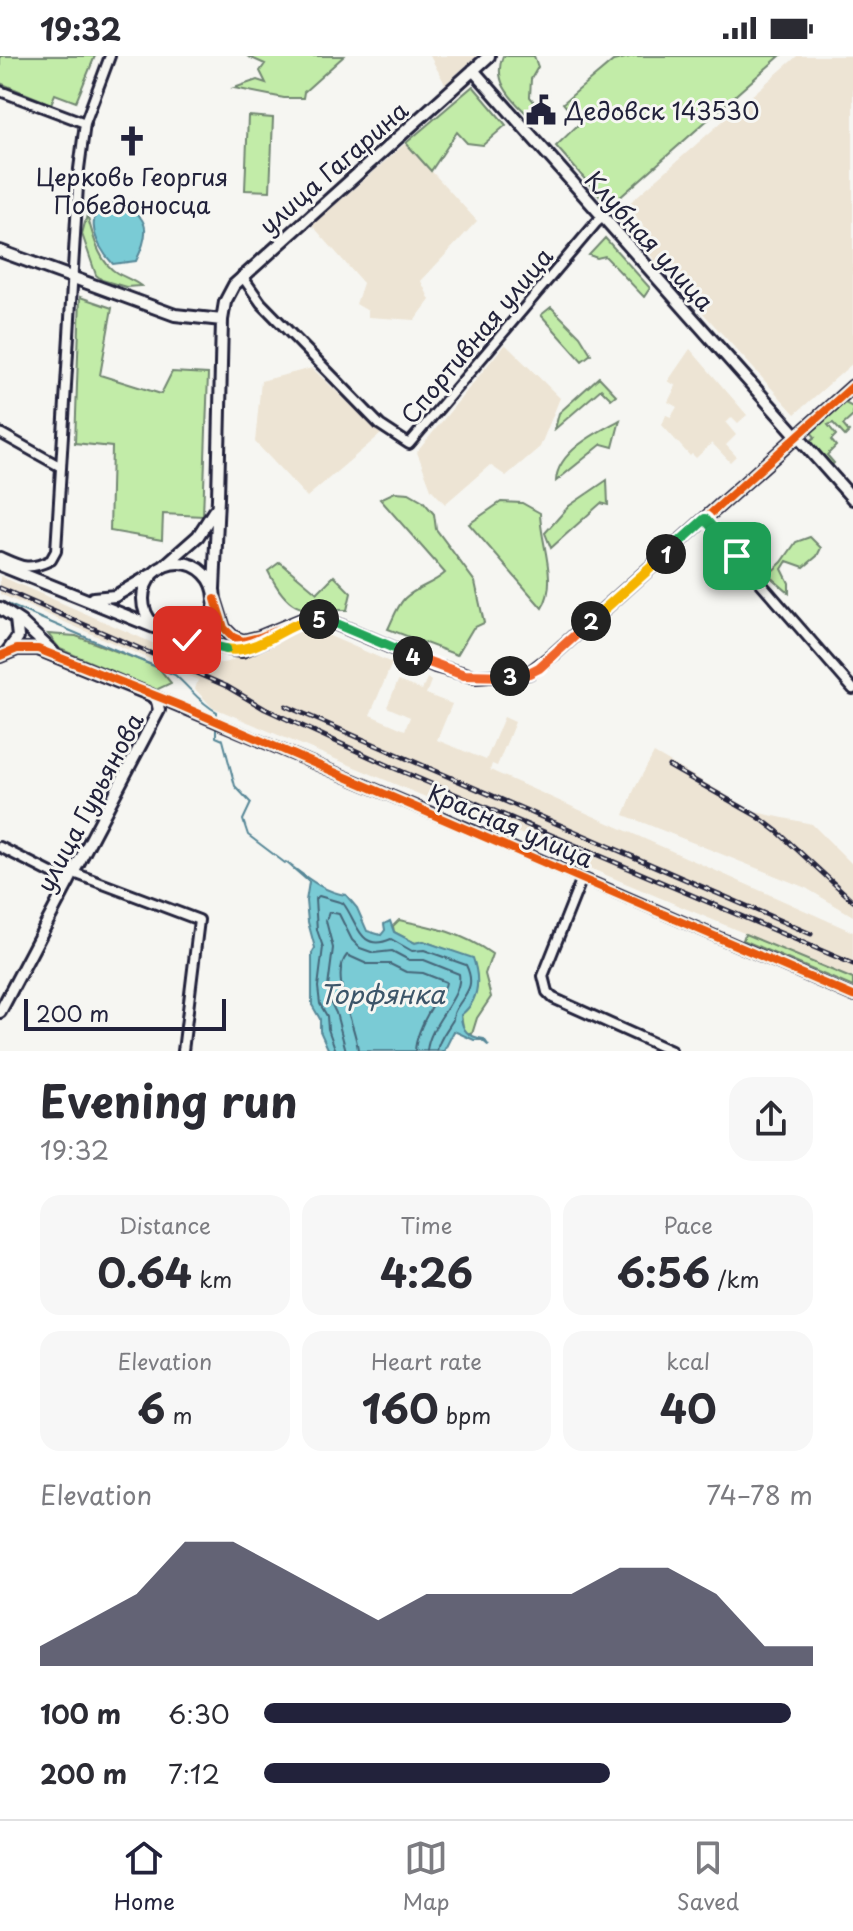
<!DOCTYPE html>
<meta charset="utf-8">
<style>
body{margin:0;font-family:"Playpen Sans",sans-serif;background:#f7f7f7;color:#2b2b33;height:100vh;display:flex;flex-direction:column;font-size:30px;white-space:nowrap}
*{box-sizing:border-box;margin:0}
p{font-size:26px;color:#7c7c81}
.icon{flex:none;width:44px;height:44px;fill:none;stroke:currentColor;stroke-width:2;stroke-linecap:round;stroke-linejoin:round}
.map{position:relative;height:995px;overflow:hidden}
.side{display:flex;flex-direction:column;background:#fff;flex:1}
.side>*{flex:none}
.scale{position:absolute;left:24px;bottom:20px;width:202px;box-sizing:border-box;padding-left:8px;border:4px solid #22223b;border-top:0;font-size:22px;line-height:28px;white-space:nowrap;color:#22223b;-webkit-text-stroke:6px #f6f6f2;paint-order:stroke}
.pin{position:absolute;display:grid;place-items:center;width:68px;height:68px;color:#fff;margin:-34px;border-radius:16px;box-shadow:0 4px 12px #0006}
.km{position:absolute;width:40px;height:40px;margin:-20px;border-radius:50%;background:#222;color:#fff;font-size:22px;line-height:40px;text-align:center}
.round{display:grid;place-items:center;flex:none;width:84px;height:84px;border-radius:24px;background:#f7f7f7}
.overview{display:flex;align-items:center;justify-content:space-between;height:136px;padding:0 40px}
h1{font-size:44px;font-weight:700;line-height:60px}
.stats{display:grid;grid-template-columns:repeat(3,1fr);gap:12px;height:136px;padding:8px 40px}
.stats div{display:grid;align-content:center;border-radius:20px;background:#f7f7f7;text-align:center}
.stats b{font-size:40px;font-weight:700}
.stats small{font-size:22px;font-weight:400}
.stats p{font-size:22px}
.chart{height:224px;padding:16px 40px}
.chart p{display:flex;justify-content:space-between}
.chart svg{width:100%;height:144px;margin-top:8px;fill:#22223b;opacity:.7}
ul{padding:0 40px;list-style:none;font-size:26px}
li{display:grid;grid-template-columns:128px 96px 1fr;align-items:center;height:60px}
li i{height:20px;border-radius:10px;background:#22223b}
.status{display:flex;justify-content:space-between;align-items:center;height:56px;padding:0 40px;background:#fff;direction:ltr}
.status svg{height:22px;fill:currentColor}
.tab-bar{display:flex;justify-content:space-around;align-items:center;height:112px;border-top:2px solid #e1e1e2;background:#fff;font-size:22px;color:#7c7c81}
.tab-bar a{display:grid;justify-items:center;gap:4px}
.tab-bar .on{color:#22223b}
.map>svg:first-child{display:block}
.built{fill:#ede4d4}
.green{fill:#c2eca8;stroke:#728772;stroke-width:2}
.water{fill:#7acbd5;stroke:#578797;stroke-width:2}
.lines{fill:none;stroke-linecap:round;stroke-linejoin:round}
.shore{stroke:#456679;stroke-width:2}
.stream{stroke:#578797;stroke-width:2}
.minor-casing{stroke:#22223b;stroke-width:14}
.tertiary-casing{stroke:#22223b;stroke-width:16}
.minor{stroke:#f6f6f2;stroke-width:8}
.tertiary{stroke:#f6f6f2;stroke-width:10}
.rail-casing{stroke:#22223b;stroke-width:5}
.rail{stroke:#f6f6f2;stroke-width:2;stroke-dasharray:6;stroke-linecap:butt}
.cycleway-casing{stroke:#f6f6f2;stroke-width:13}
.cycleway{stroke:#e8590c;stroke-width:8}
.split-1-casing{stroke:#fff;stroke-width:16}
.split-2-casing{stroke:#fff;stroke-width:16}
.split-3-casing{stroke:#fff;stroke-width:16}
.split-4-casing{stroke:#fff;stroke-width:16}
.split-5-casing{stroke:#fff;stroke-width:16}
.split-6-casing{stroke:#fff;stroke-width:16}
.split-7-casing{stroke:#fff;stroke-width:16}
.split-1{stroke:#22a559;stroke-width:10}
.split-2{stroke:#f5b400;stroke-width:10}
.split-3{stroke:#f0652b;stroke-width:10}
.split-4{stroke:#f0652b;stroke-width:10}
.split-5{stroke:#22a559;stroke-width:10}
.split-6{stroke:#f5b400;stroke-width:10}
.split-7{stroke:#22a559;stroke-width:10}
.labels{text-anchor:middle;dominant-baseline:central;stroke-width:6;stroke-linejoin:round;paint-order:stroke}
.poi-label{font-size:24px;fill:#22223b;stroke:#f6f6f2;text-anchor:start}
.street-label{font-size:24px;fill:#22223b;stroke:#f6f6f2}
.water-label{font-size:26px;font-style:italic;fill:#3c5569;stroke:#f6f6f2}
</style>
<div class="status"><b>19:32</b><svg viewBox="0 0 49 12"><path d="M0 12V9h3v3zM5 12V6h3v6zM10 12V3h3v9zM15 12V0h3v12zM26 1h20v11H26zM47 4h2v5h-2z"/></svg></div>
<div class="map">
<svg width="853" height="995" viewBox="0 0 853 995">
<rect width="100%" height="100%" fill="#f6f6f2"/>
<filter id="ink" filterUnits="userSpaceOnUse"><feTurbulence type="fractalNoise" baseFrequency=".0125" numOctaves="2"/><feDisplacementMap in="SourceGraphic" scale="16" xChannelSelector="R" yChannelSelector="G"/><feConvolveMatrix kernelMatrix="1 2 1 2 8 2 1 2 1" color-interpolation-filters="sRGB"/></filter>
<g filter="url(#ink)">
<!-- built -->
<path class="built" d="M430,0H477L445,28Z
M797,0H853V307L795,358L641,189L643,170L626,150Z
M406,87L477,165L421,225L430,244L415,264L368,261V255L356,248L363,227L312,169Z
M505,288L560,342L540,391L506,420L490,409L445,448L431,433L417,396Z
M690,293L747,359L738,367L732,361L726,367L736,379L726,389L736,400L730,406L712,387L696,402L692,398L690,400L662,369L666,359L671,361L677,351L668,346L676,330L668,325Z
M312,312L381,378L307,441L255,386L261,325Z
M0,520L212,613L214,608L228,606L295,574L309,571L392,607L370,659L405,674L410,661L387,651L398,625L422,634L427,622L431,625L426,638L452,648L437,684L486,704L504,661L515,666L497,710L492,708L490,714L853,876V923L549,795L539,786L487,763L447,750L212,651L195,633L198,624L0,538Z
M654,697L755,756L812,768L853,809V860L806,832L624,759L634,734Z"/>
<!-- green -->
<path class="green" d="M0,0H95L76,46L55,38L51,48L0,27Z
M247,0H344L304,36L303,42H284L234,32L257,24L266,27L260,15L265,8Z
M503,0H534L538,11L531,23L530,41L535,47L533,57H526C508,40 493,23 503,0Z
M634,0H780L609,151L556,90L580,67L563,47L613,5Z
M473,30L506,69L483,89L467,87L457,76L431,115L406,87Z
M248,60L273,62L270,135L245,134Z
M87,159C93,178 98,206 117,217C126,222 133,224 141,230L126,231L102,224L96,219L82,178Z
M605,182L650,232L644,241L605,200L597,202L589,199Z
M80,241L112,252L100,319L161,338L172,316L208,318L203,460L163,458L162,484L110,475L112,391L75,387Z
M551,251L580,280L591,298L582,305L541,259Z
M599,321L616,339L611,343L601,333L555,373L559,357Z
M843,346L853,351V360L843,369L849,376L845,380L833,367L828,369L836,379L831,384L836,390L827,399L834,407L831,410L809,386L815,381L809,374Z
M620,364L613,391L602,388L556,425C557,396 597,376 620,364Z
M607,424L608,449L601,447L551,492L545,477L569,450Z
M395,436L409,437L423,445L434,458L436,473L475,526L484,567L473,572L457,599L388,573C393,563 397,550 405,542C417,531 433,528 445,517L380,443Z
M501,446L522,447L540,457C540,485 559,526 542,552L469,468Z
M810,481L821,492L817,500L804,511L787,505L782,513L789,527V537L768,519L782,506L796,486Z
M280,506L317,537L334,520L351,537L347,554C302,554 290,559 268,515Z
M48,578L76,580L158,611L171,627L156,634L60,593Z
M399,864C434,871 463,877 492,898L485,918L491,941L477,962L472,978L464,976L461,959C478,945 480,924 473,904L424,885L415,887L394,876L393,870Z
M745,878L853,923V931L743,884Z"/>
<!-- water -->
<path class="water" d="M121,145C149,162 151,175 136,205L113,208C93,188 79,148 121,145Z
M286,806C305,820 323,836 346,839L357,852L367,875L381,879L385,874L384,868L390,865L394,876L415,887L423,885L473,902C480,923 480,944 461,959C461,975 469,981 484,983L489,990L482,984H474L454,975L444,995H329L320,975V963L312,949V897L315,892L308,866L306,845L309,826Z"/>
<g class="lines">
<!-- shore -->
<path class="shore" d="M336,995L328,973L327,960L320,948L318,931L323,891L317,874L315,843L319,840L343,847C358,866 359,897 391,883L412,895L424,894L466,909C477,932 464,938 455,955C452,960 455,963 451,967C445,977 439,983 437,995
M346,995L336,957L331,947L328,931L333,892L326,865L329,856L339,858L352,884L360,892L374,897L392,895L409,904H424L459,918C463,942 429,967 427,995
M358,995C357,970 328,921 347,899L367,908H390L406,916L423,917L446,926C445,935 441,936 436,944C427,958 416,977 415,995"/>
<!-- stream -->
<path class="stream" d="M0,545L175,619C190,632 200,647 217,656V661
M216,671V681L223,684L235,730L251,747L243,764L248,779L285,807"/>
<!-- minor casing -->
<g class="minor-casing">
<path id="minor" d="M0,35L85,67
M242,220L261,247L380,369L409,388L596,167L603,161
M0,377L61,411
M705,463L853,633
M0,501C22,511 28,515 51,504L56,495L79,113L85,67L110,0
M152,639L481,778L853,940
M0,791L69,826
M74,817L199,864L183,995
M582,822L543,920L547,936L553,942L671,995"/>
</g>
<!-- tertiary casing -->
<g class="tertiary-casing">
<path id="tertiary" d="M473,14L853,443
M0,195L175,259L222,264
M143 543a36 36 0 1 1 72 0a36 36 0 1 1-72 0Z
M0,509L154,571
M164,510L198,480L214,455
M214,533L218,442L222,264L225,246L234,229L489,0
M93,542L115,540L151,519
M215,543L224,572L233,581L243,585L260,581L304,563H325L435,610L476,621L529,617L554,598L853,330
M0,552L21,566L53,596
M177,580L234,594L242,595L265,584
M7,596L18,581L16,563
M0,600L17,593H38L151,639L157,645L159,654L0,956"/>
</g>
<!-- minor -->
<use href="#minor" class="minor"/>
<!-- tertiary -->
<use href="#tertiary" class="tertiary"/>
<!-- rail casing -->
<g class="rail-casing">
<path id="rail" d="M0,532L226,630L265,653L394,712L853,908
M286,650L811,878
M669,710L757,760L778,776L853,845"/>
</g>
<!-- rail -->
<use href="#rail" class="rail"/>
<!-- cycleway casing -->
<g class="cycleway-casing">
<path id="cycleway" d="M215,543L224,572L233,581L243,585L260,581L304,563H325L435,610L476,621L529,617L554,598L853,330
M0,600L17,593H38L179,649L853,940"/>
</g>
<!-- cycleway -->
<use href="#cycleway" class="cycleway"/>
</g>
</g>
<g class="lines" filter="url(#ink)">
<!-- split-1 casing -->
<g class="split-1-casing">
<path id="split-1" d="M666,498L705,463L737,500"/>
</g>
<!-- split-2 casing -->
<g class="split-2-casing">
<path id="split-2" d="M591,565L666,498"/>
</g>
<!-- split-3 casing -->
<g class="split-3-casing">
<path id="split-3" d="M510,620L529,617L539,612L591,565"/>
</g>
<!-- split-4 casing -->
<g class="split-4-casing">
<path id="split-4" d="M413,600L464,619L510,620"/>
</g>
<!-- split-5 casing -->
<g class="split-5-casing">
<path id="split-5" d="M319,563H325L413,600"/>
</g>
<!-- split-6 casing -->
<g class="split-6-casing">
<path id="split-6" d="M226,593C261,599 285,564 319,563"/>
</g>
<!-- split-7 casing -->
<g class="split-7-casing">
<path id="split-7" d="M187,584L226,593"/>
</g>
<!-- split-1 -->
<use href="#split-1" class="split-1"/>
<!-- split-2 -->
<use href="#split-2" class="split-2"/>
<!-- split-3 -->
<use href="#split-3" class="split-3"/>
<!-- split-4 -->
<use href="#split-4" class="split-4"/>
<!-- split-5 -->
<use href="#split-5" class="split-5"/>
<!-- split-6 -->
<use href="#split-6" class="split-6"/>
<!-- split-7 -->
<use href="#split-7" class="split-7"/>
</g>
<!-- icons -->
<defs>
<g id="civic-bare" transform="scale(2.4)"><path d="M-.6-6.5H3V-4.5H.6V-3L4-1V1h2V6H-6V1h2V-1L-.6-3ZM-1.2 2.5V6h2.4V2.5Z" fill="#22223b" stroke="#f6f6f2" stroke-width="2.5" paint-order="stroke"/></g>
<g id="church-bare" transform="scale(2.4)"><path d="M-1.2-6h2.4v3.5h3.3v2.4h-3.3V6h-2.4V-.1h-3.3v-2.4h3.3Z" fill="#22223b" stroke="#f6f6f2" stroke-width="2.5" paint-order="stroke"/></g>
</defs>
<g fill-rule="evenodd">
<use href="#civic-bare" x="541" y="54"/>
<use href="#church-bare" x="132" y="85"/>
</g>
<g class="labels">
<!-- poi labels -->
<g class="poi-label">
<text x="565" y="54">Дедовск 143530</text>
<text x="132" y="120" text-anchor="middle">Церковь Георгия<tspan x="132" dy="28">Победоносца</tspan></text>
</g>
<!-- street labels -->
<g class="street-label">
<text transform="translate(333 111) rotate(-41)">улица Гагарина</text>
<text transform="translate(650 184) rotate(48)">Клубная улица</text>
<text transform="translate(476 279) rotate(-50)">Спортивная улица</text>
<text transform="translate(89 746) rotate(-62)">улица Гурьянова</text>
<text transform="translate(511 769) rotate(23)">Красная улица</text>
</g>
<!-- water labels -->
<g class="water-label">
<text x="382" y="937">Торфянка</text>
</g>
</g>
</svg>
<div class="scale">200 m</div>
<div class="pin" style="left:737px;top:500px;background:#1e9e55"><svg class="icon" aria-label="arrive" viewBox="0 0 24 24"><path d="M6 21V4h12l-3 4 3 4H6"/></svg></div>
<div class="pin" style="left:187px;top:584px;background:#d93025"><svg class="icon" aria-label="check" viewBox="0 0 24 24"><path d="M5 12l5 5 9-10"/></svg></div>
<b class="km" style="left:666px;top:498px">1</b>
<b class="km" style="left:591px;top:565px">2</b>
<b class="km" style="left:510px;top:620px">3</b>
<b class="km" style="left:413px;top:600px">4</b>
<b class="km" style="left:319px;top:563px">5</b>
</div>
<section class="side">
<div class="overview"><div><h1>Evening run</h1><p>19:32</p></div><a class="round"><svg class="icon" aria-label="share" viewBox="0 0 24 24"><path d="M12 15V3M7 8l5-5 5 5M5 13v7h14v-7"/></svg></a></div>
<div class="stats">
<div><p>Distance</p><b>0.64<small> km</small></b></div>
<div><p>Time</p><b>4:26</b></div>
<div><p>Pace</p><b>6:56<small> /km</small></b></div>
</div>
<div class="stats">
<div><p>Elevation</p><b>6<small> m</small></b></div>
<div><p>Heart rate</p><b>160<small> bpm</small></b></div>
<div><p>kcal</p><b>40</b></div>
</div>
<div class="chart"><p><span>Elevation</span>74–78 m</p>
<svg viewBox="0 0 160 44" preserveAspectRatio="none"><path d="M0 44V38L10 30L20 22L30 6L40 6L50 14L60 22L70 30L80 22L90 22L100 22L110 22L120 14L130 14L140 22L150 38L160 38V44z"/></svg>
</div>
<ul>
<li><b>100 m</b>6:30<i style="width:96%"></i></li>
<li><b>200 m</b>7:12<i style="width:63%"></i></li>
</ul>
</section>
<nav class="tab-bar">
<a class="on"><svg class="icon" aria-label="home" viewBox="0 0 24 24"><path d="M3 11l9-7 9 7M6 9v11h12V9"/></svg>Home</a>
<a><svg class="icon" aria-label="map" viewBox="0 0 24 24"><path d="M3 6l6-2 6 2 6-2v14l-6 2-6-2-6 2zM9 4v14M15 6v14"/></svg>Map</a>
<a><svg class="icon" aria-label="saved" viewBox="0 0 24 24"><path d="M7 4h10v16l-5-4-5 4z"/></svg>Saved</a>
</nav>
